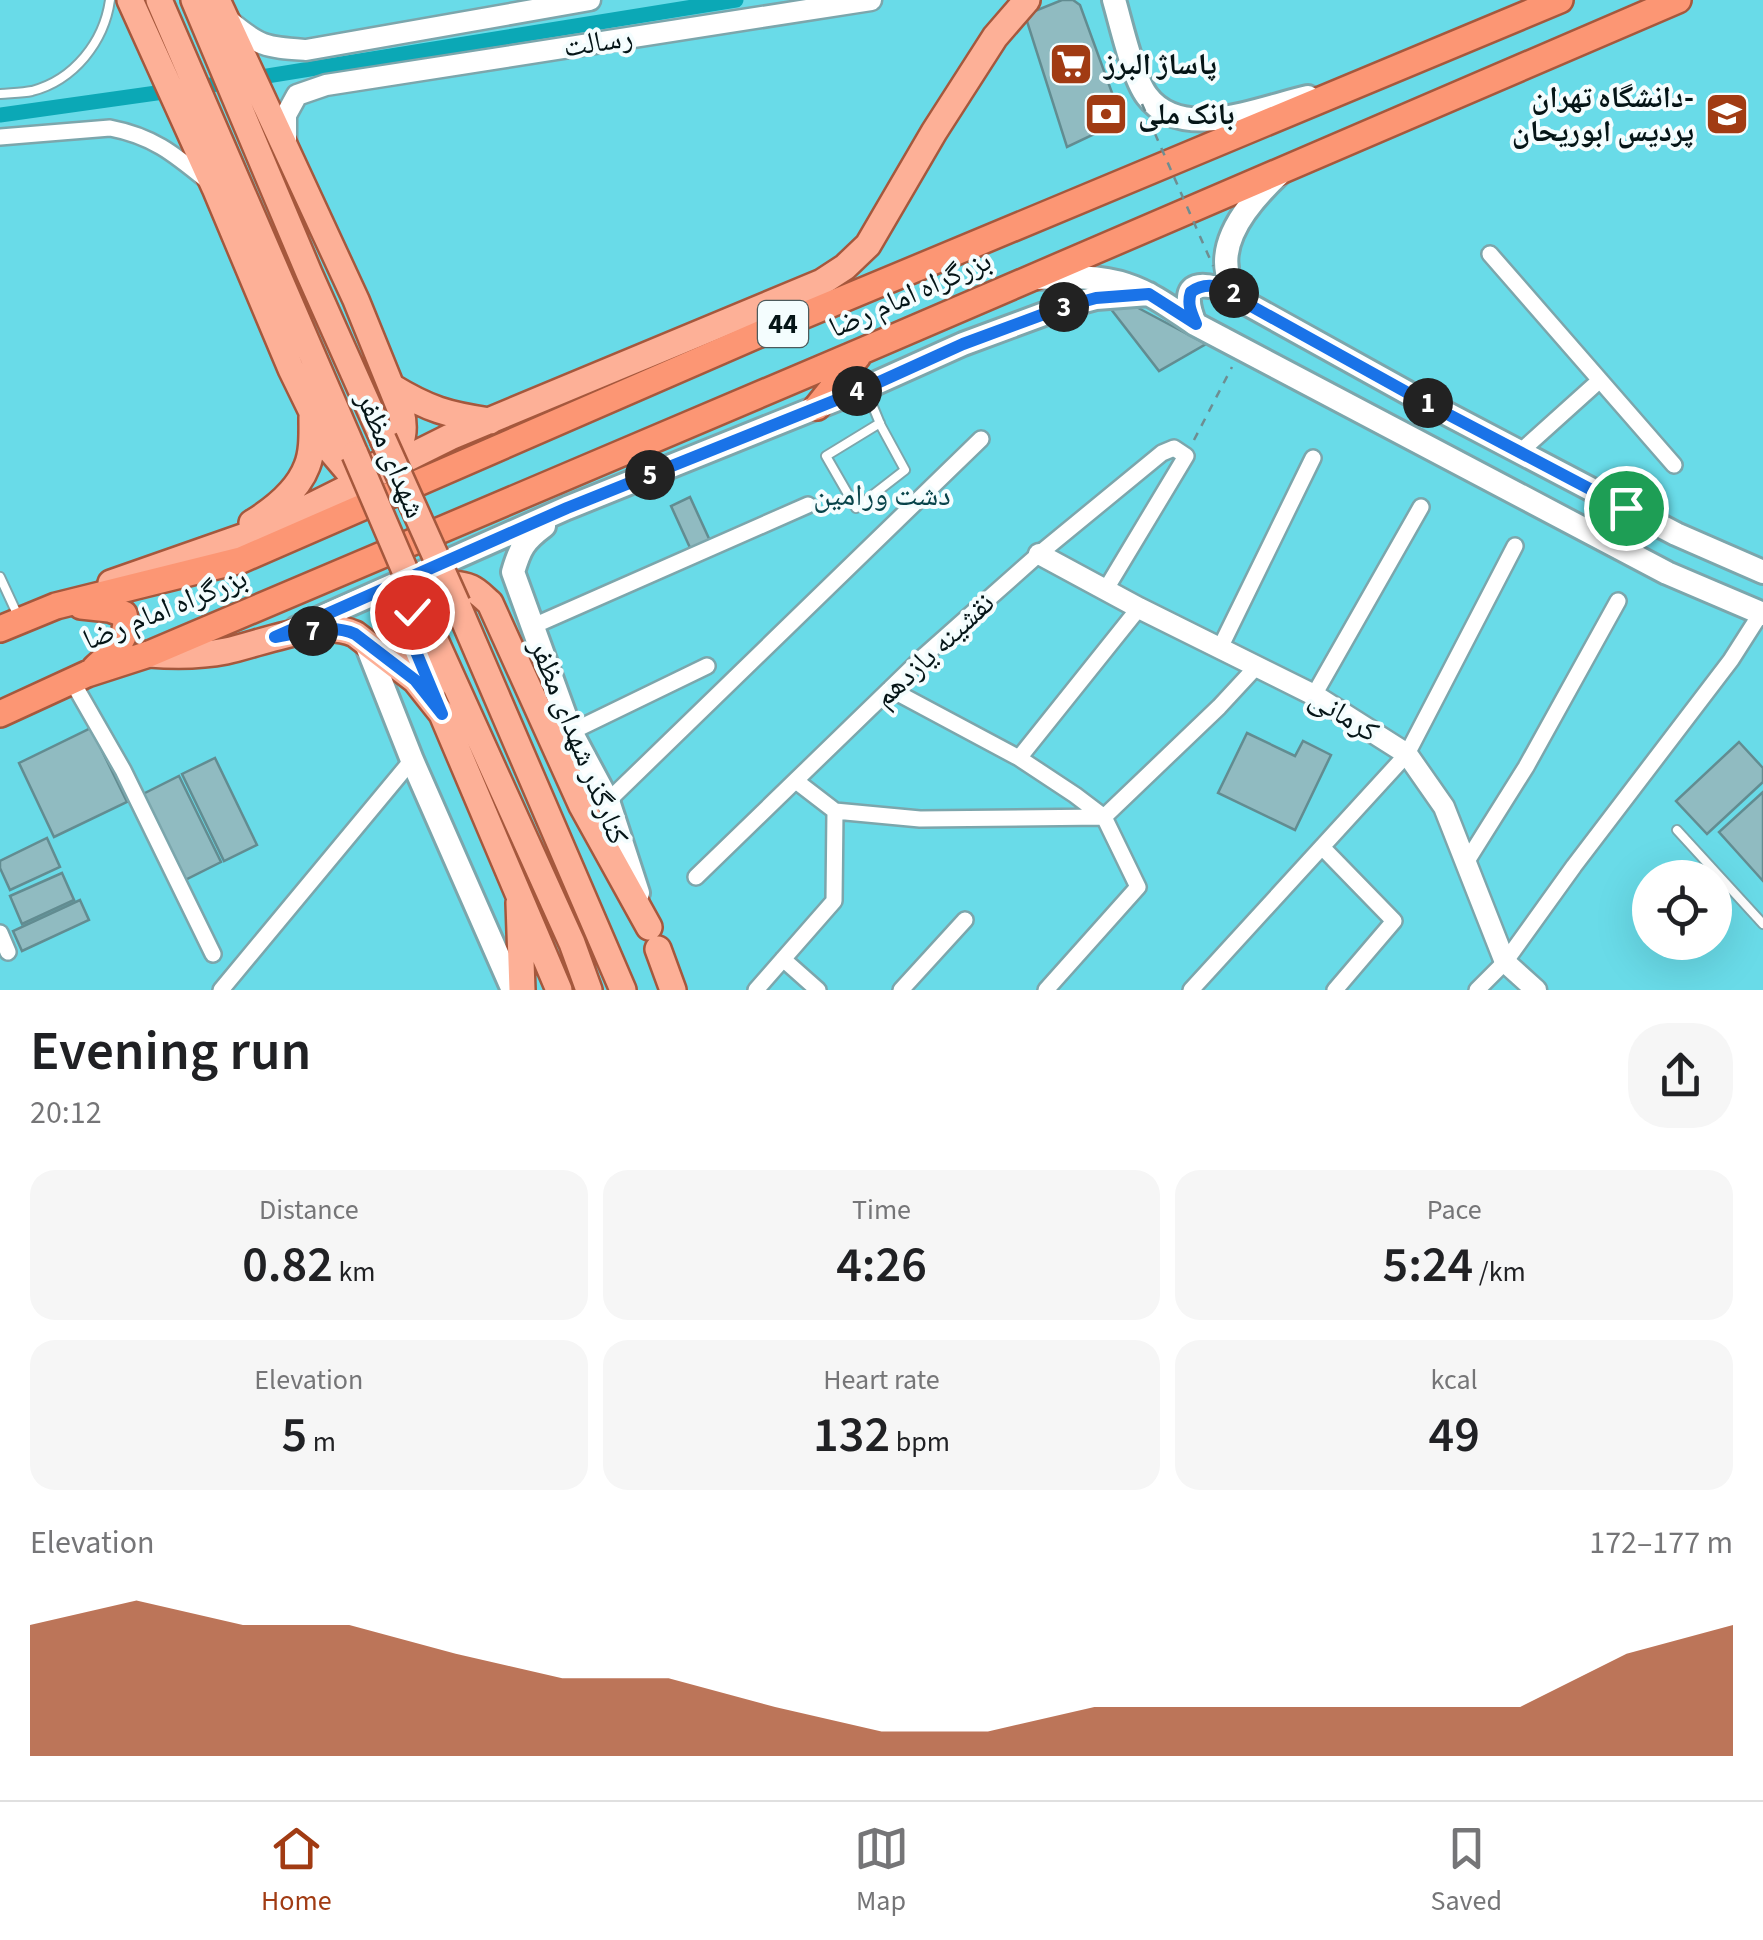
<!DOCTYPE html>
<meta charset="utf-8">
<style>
body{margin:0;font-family:"Source Sans 3","Noto Naskh Arabic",sans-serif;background:#f6f6f6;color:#202124;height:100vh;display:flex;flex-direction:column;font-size:38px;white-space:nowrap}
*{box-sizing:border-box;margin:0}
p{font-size:32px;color:#757577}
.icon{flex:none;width:55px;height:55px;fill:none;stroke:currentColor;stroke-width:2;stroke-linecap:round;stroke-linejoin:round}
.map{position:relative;height:990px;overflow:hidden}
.sheet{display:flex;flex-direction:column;background:#fff;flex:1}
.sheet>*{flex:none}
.tools{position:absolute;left:1632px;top:860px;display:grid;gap:20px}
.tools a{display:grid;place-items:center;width:100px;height:100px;border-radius:50%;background:#fff;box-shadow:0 10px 40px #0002;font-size:50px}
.pin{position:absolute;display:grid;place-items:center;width:85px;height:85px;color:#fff;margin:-42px;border:5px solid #fff;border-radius:50%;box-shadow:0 2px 10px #0007}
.km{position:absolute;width:50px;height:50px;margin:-25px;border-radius:50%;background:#222;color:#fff;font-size:28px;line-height:50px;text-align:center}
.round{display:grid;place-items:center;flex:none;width:105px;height:105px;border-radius:40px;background:#f6f6f6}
.head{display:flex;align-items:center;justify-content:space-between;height:170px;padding:0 30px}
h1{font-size:55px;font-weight:600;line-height:75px}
.metrics{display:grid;grid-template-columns:repeat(3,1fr);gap:15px;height:170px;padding:10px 30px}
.metrics div{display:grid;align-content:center;border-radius:25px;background:#f6f6f6;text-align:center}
.metrics b{font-size:50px;font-weight:600}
.metrics small{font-size:28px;font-weight:400}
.metrics p{font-size:28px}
.chart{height:280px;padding:20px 30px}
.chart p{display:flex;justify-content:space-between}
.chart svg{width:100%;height:180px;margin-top:10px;fill:#a13b13;opacity:.7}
.menu{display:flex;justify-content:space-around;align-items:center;height:140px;border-top:2px solid #e0e0e0;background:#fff;font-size:28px;color:#757577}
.menu a{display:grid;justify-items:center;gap:5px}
.menu .on{color:#a13b13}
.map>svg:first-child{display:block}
.green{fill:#69dbe8;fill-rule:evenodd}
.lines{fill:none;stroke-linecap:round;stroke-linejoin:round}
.canal{stroke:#0ba8b6;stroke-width:15}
.building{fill:#90bbc1;stroke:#628c91;stroke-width:2.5}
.service-casing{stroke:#7ca6ac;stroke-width:12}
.minor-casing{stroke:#7ca6ac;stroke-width:20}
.tertiary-casing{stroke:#7ca6ac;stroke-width:25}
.secondary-casing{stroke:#7ca6ac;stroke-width:28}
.primary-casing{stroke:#a5583d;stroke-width:30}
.trunk-casing{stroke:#a5583d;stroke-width:30}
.path{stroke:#6e8d91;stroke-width:2.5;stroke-dasharray:8 8;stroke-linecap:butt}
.service{stroke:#fff;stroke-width:8}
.minor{stroke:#fff;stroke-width:15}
.tertiary{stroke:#fff;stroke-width:20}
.secondary{stroke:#fff;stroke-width:22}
.primary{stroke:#fdb097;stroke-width:25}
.trunk{stroke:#fc9674;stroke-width:25}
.primary-bridge-casing{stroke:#a5583d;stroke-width:30;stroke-linecap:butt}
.path-bridge{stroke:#6e8d91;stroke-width:2.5;stroke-dasharray:8 8;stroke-linecap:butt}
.primary-bridge{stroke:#fdb097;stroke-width:25}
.route-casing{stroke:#fff;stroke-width:20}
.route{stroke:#1a73e8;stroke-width:12}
.labels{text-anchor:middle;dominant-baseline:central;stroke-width:8;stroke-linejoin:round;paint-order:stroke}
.shield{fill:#f4fdfe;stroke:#4d5b5c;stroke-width:2.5}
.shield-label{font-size:28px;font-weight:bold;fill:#051517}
.street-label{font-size:30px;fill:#051517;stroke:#f4fdfe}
.poi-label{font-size:30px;font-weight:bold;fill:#051517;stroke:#f4fdfe;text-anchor:start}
.park-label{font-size:30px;fill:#08444a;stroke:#f4fdfe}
</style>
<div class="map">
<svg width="1763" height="990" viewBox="0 0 1763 990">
<rect width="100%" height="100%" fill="#cbf8fd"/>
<!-- green -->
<path class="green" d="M0,0H1763V990H0ZM1650,878H1715V942H1650Z"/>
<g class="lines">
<!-- canal -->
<path class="canal" d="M0,115L199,87L736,0"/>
</g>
<!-- building -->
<path class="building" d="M1062,0H1073L1080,5L1119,112L1105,129L1067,147L1025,15Z
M1127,302L1206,344L1159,371L1107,304Z
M690,497L711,543L692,552L671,506Z
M91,728L127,802L54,837L19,763Z
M1247,733L1295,756L1303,741L1331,755L1295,830L1218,793Z
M1739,742L1763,768V782L1707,834L1676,801Z
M215,758L257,845L224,861L182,774Z
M179,776L221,862L185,880L143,794Z
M1763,792V881L1719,832Z
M47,838L60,867L10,890L0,868V861Z
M62,873L74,900L22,924L10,896Z
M80,900L89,920L22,951L13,931Z"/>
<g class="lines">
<!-- service casing -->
<g class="service-casing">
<path id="service" d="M0,94C10,93 22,93 32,91C74,80 104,42 110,0
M867,392L881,426L905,470L856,508L826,456L880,423
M0,577L19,618
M1677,830L1763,924"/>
</g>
<!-- minor casing -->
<g class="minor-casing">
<path id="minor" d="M0,137L110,128C152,136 173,153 206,180
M1490,254L1674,465
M1520,452L1600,380
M531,627L808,505
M1220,648L1313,458
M72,681L123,770L213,954
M890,689L1019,758L1075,795L1104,817L1138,887L1046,990
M1314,695L1421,507
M571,732L707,666
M1019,758L1139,608
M796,781L835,811L920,819L1104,817
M608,801L981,439
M1104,817L1219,707L1257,666
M1322,847L1394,921L1335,990
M1467,861L1526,767L1618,601
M696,877L925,655L1039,554L1162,453L1174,448L1186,456L1106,589
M0,933L8,952
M783,959L818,990
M221,990L412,760
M756,990L834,901L835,811
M901,990L965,920
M1191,990L1407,754L1515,546
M1477,990L1505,962L1574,866L1731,660L1761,613"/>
</g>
<!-- tertiary casing -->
<g class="tertiary-casing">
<path id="tertiary" d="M228,20C260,47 265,47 306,50L590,0
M286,148V115L297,95L326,85L871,0
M1039,554L1139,608L1314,695L1407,754L1444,807L1505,962L1536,990"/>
</g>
<!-- secondary casing -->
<g class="secondary-casing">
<path id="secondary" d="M1114,0C1121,24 1133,78 1147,96C1182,143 1262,107 1308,97
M1279,174C1245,206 1201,258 1244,302L1417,398L1676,534L1763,572
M1034,278C1064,277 1098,275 1127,285C1152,293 1174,310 1195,324L1667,573L1763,614
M1195,324C1176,277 1204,281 1237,295
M544,526C524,541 520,548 513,572L571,732L608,801L638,893
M297,628L567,508L865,388L963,344L1063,307L1096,298L1149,294
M365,641L412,760L513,990"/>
</g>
<!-- primary casing -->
<g class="primary-casing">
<path id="primary" d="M130,0L215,188L291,369L331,451L348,471C384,469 411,451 401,411L356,300L217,0
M159,0L355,454
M194,0L309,273L383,439
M392,387C428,409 448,415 490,421
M252,523C273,510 298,490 307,466C313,451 312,433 312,417
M111,583L265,529L450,437L822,282L845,267L868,245L934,132L995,37L1027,0
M457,604L623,990
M426,620L572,943L589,990
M149,654C175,656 201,656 226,651C263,643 320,618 355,634L415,680L442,714L559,990
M432,691C426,675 409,647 409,630C409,600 442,575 471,588C478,591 485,599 490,603L582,806L649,927
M519,903L522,990
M658,949L673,990"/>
</g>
<!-- trunk casing -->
<g class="trunk-casing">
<path id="trunk" d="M817,407L858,356
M81,606L109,609L124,614C132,638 111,653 95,668
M0,629L56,606L241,560L776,327L1560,0
M0,714L87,674L149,654L862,351L1678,0"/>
</g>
<!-- path -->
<path class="path" d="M1194,440L1232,367"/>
<!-- service -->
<use href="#service" class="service"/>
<!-- minor -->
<use href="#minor" class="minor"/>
<!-- tertiary -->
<use href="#tertiary" class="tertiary"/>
<!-- secondary -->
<use href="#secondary" class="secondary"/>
<!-- primary -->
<use href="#primary" class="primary"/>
<!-- trunk -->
<use href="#trunk" class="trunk"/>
<!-- primary-bridge casing -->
<g class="primary-bridge-casing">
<path id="primary-bridge" d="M383,439L457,604
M355,454L426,620"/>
</g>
<!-- path-bridge -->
<path class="path-bridge" d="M1142,104L1213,266"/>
<!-- primary-bridge -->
<use href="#primary-bridge" class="primary-bridge"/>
</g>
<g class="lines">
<!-- route casing -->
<g class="route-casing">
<path id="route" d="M412,612L409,635L442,714L415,680L355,634C331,623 300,633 275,637L567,508L866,388L963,344L1063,307L1096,298L1149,294L1196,324C1191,312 1187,304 1191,292C1208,279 1230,288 1244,302L1417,398L1626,508"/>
</g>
<!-- route -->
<use href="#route" class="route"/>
</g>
<!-- icons -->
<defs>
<g id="supermarket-square" transform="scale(2.25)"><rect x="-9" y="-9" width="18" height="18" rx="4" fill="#a13b13" stroke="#f4fdfe"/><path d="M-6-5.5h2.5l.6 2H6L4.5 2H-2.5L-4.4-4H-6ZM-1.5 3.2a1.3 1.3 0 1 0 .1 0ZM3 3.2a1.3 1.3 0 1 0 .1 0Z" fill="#fff"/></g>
<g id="bank-square" transform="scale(2.25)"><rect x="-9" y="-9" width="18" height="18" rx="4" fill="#a13b13" stroke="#f4fdfe"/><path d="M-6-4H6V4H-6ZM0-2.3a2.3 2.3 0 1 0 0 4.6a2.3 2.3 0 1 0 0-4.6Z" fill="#fff"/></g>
<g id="university-square" transform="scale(2.25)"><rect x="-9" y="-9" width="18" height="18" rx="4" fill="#a13b13" stroke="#f4fdfe"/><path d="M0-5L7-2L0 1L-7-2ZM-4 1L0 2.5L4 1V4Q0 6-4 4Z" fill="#fff"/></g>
</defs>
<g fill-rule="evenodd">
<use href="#supermarket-square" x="1071" y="64"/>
<use href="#bank-square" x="1106" y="114"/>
<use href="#university-square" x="1727" y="114"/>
</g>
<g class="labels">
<!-- shield labels -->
<rect class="shield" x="758" y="301" width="50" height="46" rx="8"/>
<g class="shield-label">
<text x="783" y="324">44</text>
</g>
<!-- street labels -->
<g class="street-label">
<text transform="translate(598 42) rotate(-9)">رسالت</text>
<text transform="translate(910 294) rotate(-24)">بزرگراه امام رضا</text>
<text transform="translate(391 455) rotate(67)">شهدای مظفر</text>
<text transform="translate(165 609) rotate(-22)">بزرگراه امام رضا</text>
<text transform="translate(934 650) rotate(-43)">نقشینه یازدهم</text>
<text transform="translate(1344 715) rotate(32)">کرمانی</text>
<text transform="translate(579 742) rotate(68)">کنارگذر شهدای مظفر</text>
</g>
<!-- poi labels -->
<g class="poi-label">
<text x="1104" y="64">پاساژ البرز</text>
<text x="1694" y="97" text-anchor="end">دانشگاه تهران-<tspan x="1694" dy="34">پردیس ابوریحان</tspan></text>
<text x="1138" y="114">بانک ملی</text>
</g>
<!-- park labels -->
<g class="park-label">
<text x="882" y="495">دشت ورامین</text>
</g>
</g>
</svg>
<div class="tools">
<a><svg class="icon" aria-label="locate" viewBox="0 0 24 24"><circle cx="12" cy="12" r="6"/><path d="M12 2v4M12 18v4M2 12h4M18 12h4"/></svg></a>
</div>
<div class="pin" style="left:1626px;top:508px;background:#1e9e55"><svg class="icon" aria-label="arrive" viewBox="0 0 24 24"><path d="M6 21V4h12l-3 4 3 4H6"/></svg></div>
<div class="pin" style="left:412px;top:612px;background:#d93025"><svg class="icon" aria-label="check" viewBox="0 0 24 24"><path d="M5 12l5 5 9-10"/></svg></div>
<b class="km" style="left:1428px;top:403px">1</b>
<b class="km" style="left:1234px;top:293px">2</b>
<b class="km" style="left:1064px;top:307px">3</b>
<b class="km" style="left:857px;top:391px">4</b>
<b class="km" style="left:650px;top:475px">5</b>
<b class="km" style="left:313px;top:631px">7</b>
</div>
<section class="sheet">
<div class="head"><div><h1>Evening run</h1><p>20:12</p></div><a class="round"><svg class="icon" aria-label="share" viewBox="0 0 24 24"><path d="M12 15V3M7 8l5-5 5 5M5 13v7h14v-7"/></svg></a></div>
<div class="metrics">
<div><p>Distance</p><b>0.82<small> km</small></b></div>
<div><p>Time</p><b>4:26</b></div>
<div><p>Pace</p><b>5:24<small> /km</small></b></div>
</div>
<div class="metrics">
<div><p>Elevation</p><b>5<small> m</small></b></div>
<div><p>Heart rate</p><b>132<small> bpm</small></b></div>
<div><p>kcal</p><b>49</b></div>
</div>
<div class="chart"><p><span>Elevation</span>172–177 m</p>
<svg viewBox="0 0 160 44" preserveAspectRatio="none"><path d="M0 44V12L10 6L20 12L30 12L40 19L50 25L60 25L70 32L80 38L90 38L100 32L110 32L120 32L130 32L140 32L150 19L160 12V44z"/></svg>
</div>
</section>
<nav class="menu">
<a class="on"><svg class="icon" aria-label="home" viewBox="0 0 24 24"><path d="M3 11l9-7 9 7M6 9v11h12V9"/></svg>Home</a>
<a><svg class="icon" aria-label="map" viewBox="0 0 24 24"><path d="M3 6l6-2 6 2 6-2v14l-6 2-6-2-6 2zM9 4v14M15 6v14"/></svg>Map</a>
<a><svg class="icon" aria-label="saved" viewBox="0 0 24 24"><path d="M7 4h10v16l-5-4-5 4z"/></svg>Saved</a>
</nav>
